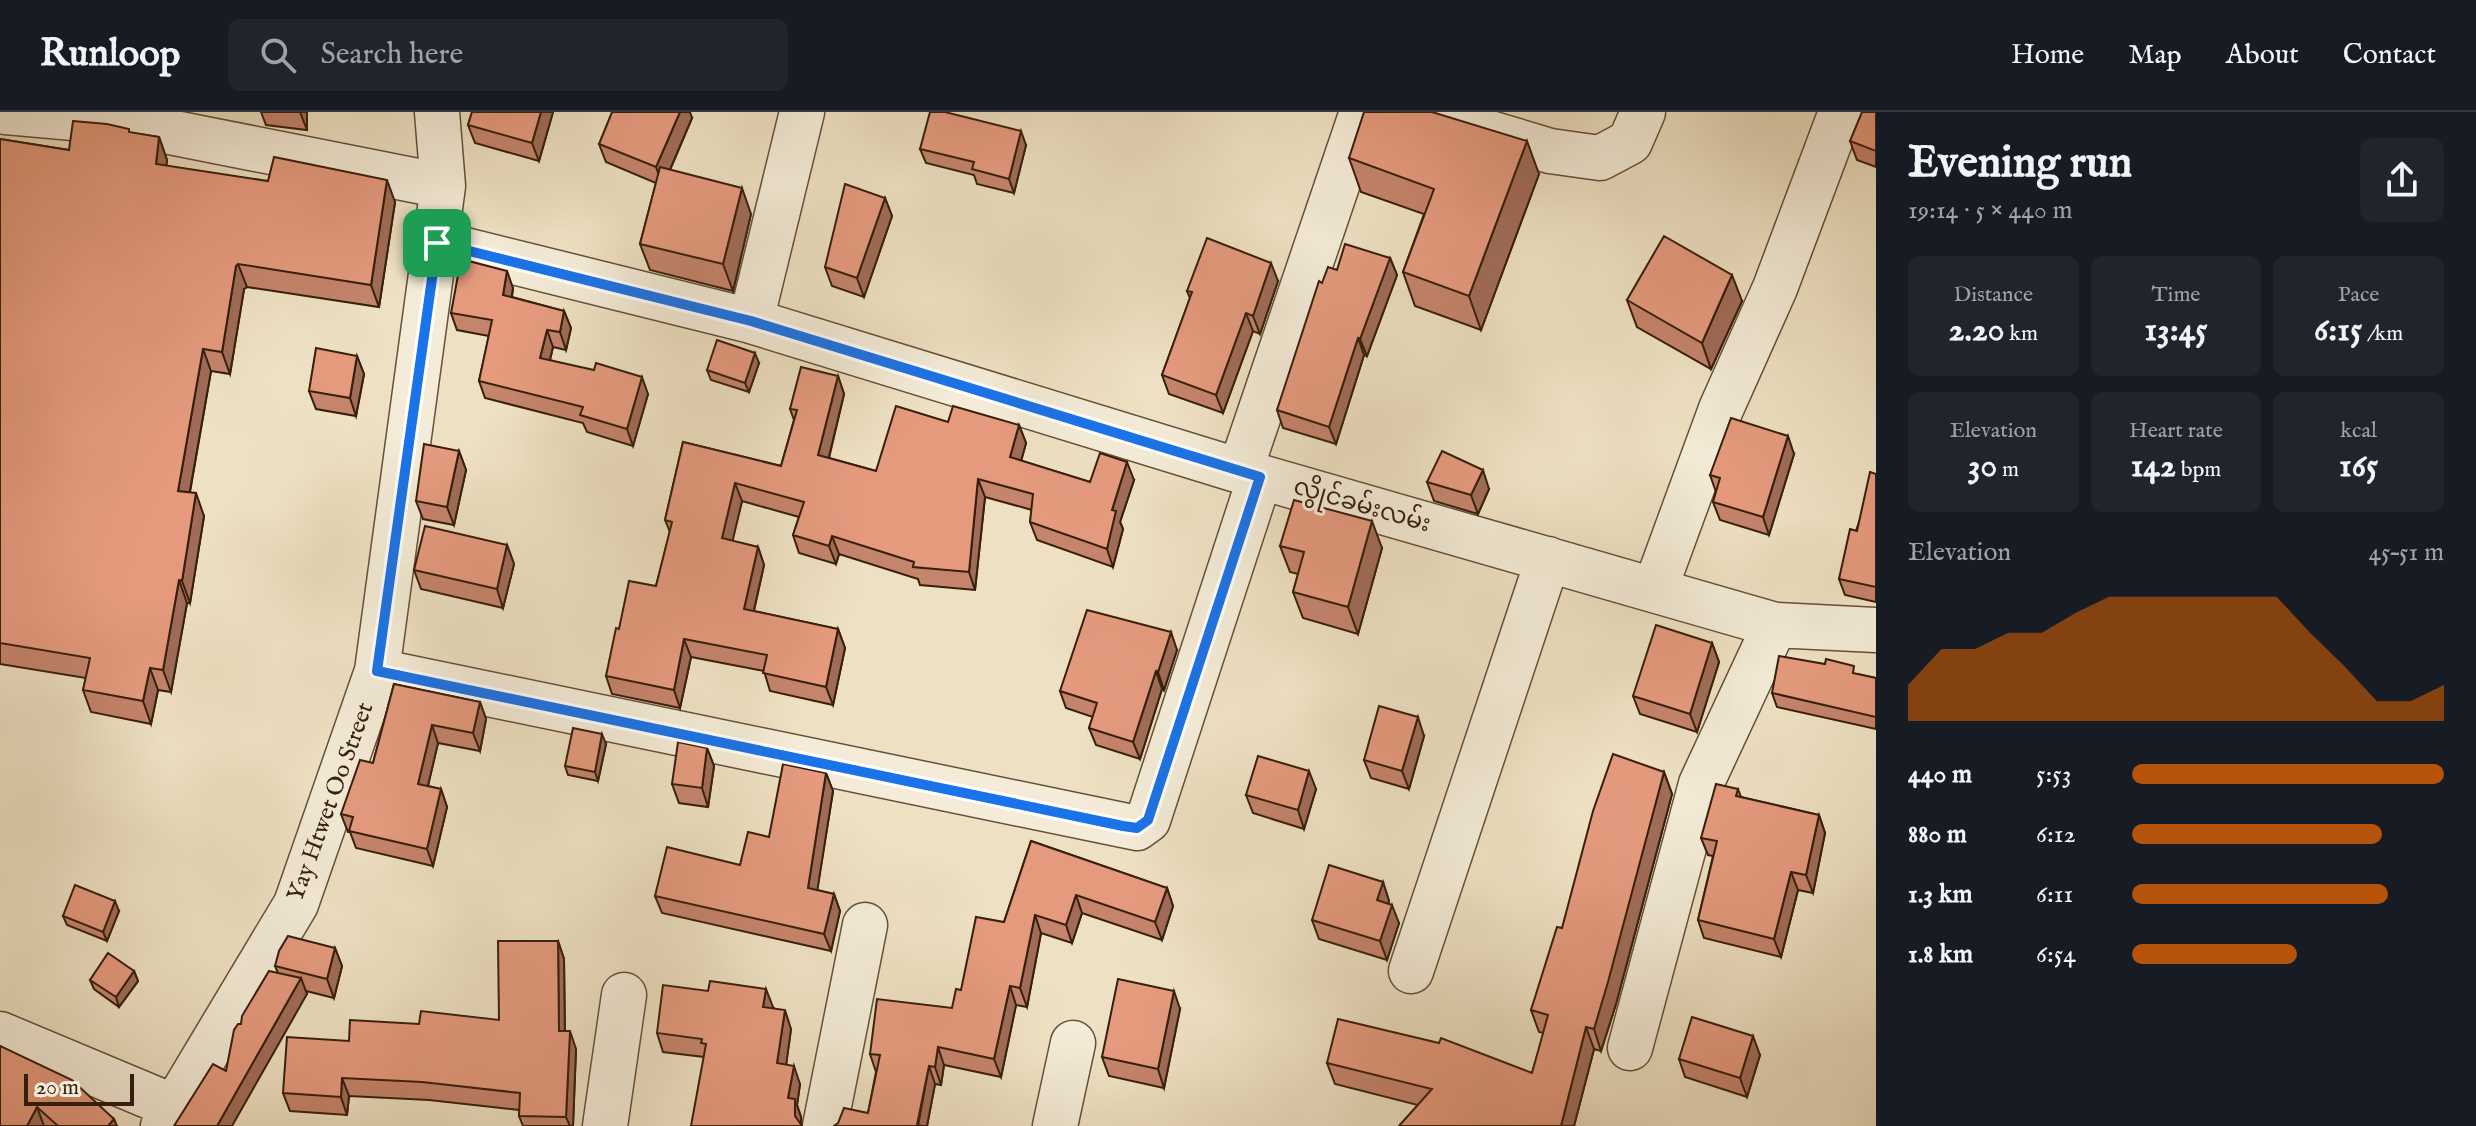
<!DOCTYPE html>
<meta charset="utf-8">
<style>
body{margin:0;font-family:"IM FELL English","Noto Sans Myanmar",serif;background:#20242c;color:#f1f3f6;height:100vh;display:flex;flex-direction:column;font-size:30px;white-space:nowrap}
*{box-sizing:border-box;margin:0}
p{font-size:26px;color:#9ea1a6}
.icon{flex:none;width:44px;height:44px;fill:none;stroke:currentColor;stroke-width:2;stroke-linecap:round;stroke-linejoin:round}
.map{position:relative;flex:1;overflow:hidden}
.details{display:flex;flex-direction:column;background:#171b24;width:600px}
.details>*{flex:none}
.scale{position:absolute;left:24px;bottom:20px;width:110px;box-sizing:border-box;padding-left:8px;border:4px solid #371f0b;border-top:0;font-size:22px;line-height:28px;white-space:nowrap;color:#371f0b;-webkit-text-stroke:6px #f4ecd8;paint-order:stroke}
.pin{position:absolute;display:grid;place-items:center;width:68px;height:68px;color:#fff;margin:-34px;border-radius:16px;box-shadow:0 4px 12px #0006}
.round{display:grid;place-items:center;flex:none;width:84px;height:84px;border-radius:12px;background:#20242c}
.summary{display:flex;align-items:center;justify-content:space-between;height:136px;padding:0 32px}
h1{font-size:44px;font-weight:700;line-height:60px}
.metrics{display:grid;grid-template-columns:repeat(3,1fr);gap:12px;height:136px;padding:8px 32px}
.metrics div{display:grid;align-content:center;border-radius:12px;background:#20242c;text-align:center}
.metrics b{font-size:34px;font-weight:700}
.metrics small{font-size:22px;font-weight:400}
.metrics p{font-size:22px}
.chart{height:224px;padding:16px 32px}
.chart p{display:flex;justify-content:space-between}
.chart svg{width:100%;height:144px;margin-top:8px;fill:#b45309;opacity:.7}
ul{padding:0 32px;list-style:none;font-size:26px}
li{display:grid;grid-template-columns:128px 96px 1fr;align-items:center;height:60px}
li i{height:20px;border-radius:10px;background:#b45309}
header{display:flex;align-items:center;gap:48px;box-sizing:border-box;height:112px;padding:0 40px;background:#171b24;border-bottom:2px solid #363941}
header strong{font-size:38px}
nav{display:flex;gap:44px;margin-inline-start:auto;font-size:28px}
.search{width:560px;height:72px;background:#20242c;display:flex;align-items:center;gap:20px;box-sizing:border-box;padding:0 28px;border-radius:12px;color:#9ea1a6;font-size:30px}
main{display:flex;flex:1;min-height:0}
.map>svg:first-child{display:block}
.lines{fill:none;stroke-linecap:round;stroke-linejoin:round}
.minor-casing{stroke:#655039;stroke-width:47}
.minor{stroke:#f4ecd8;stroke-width:44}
.wall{fill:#c5846c;stroke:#371f0b;stroke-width:2}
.shaded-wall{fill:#a06c58;stroke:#371f0b;stroke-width:2}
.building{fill:#e59a7e;stroke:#371f0b;stroke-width:2}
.route-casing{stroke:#fff;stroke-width:16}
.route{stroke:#1a73e8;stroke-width:10}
.labels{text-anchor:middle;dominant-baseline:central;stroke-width:6;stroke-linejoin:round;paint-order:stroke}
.street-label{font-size:24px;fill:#371f0b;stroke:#f4ecd8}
</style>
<header>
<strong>Runloop</strong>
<div class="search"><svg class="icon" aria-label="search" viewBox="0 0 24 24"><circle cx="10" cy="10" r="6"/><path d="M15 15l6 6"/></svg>Search here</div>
<nav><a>Home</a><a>Map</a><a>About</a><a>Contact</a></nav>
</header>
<main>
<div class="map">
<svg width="1876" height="1014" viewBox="0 0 1876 1014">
<rect width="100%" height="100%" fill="#eee1c3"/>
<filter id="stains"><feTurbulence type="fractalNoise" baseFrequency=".0025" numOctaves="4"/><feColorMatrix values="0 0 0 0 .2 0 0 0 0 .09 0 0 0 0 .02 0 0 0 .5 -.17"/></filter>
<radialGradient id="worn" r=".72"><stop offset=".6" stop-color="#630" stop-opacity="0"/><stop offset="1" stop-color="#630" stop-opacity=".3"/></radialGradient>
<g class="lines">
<!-- minor casing -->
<g class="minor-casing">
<path id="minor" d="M6,0L119,10L443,74
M1420,0L1550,39L1600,46L1630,30L1643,0
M437,131L751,209L1240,359L1775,513L1876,518
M751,209L802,0
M1240,359L1362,0
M1655,477L1721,297L1775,176L1841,0
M377,559L1137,716L1148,708L1260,365
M1411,859L1548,447
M0,922L172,994
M1630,936L1701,672L1775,513
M163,1014L296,792L377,559L443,74L437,0
M605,1014L624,883
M825,1014L865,813
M1055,1014L1073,931"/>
</g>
<!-- minor -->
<use href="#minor" class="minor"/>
</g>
<!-- wall -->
<path class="wall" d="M261,0H307V18L266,13Z
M472,0H553L539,49L475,31L468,13Z
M1876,0V55L1857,48L1850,29Z
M692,6L670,58L751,102L733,179L650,158L640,132L656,71L606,50L599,32Z
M131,21L159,25L167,48L166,54L395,90L379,195L247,175L244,177L230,262L211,259L190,380L204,404L190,491H187L171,580L158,578L151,612L91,600L83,578L86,566L0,552V27L69,38Z
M1026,33L1014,81L977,72L974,63L926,51L920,37Z
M1349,46L1539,62L1481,218L1415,194L1403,160L1424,102L1361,80Z
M885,86L892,104L864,185L832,174L825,155Z
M1390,146L1397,163L1367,244L1364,243L1336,332L1283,316L1277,298L1322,171L1337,158Z
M1278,169L1260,222L1253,219L1223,301L1169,282L1162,263L1190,186L1187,179Z
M513,176L512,185L564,199L571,216L566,238L553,235L550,248L648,282L633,334L587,320L583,311L485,286L479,269L489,224L457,218L451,201Z
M1627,188L1742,189L1711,257L1637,215Z
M357,244L364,262L356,304L316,297L309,279Z
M759,251L749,280L711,268L707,258Z
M838,264L844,282L829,346L876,359L948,310L1019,313L1026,331L1021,349L1090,370L1134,368L1120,410L1123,417L1113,455L1037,428L1030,410L1032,398L985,385L975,478L920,473L918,467L839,442L836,452L799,441L793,423L799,405L742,389L732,429L758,435L764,453L754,499L838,517L845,536L833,593L770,579L764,559L691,545L680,596L612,582L606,564L619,517L656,474L670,420L665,408L683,330L781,354L794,308L790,297Z
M459,339L466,358L454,413L423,407L416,389Z
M1794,342L1769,423L1720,408L1713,390L1716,380L1710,363Z
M1876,362V490L1845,483L1839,467Z
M1427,370L1489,377L1478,402L1434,389Z
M507,433L514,452L503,496L421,477L414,458Z
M1280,434L1382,436L1358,522L1303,506L1293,480L1298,462L1290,460Z
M1712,531L1719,550L1697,620L1640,602L1633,584Z
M1177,538L1164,578L1162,577L1140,647L1096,633L1089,616L1093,605L1066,596L1060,579Z
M1857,562L1876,566V617L1777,595L1772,581Z
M394,572L480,590L486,607L480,639L438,631L428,674L441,677L447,695L433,754L356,736L350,720H348L341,702L373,651Z
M1424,624L1409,677L1371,666L1364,648Z
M606,632L598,669L568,663L565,654Z
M707,636L714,654L708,695L679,691L672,672Z
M1664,660L1672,682L1616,892L1601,939L1594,937L1574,1014H1399L1418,993L1335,972L1327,951L1532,961L1544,921L1539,920L1531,898L1562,816Z
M826,661L833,679L817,778L834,782L840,799L831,839L662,801L655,784L740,753L769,725Z
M1316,677L1304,717L1253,701L1246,683Z
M1738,677L1741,685L1819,703L1825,721L1813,781L1798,778L1781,845L1704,826L1698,808L1713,744L1708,743L1701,726Z
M1031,729L1167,776L1173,794L1162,828L1082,801L1072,831L1041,821L1027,895L1016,893L1001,965L944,953L941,973L935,972L927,1014H834L868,1001L876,960L870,942L952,896L961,878L1004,810Z
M1383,770L1389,789L1388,792L1399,811L1387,848L1319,827L1312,808Z
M119,799L107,829L67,813L63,804Z
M558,829L564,847L565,919L576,937L573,1014H523L519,1004V998L429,988L349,984L347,1003L290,999L283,981L349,929L419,912L499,908Z
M335,836L342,854L334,886L306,879L307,882L226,959L241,912L278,861L275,854Z
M134,859L138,869L119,895L94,877L90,868Z
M773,895L791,917L786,952L800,972L797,993L801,1005L802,1014L704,945L663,940L657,921Z
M1180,897L1164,976L1109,964L1102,945Z
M0,934L117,1014H0Z
M1760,943L1747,985L1685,965L1679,947Z"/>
<!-- shaded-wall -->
<path class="shaded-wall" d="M300,0H307V18Z
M541,0H553L539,49L532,31Z
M680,0H690L692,6L663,74L656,55Z
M1021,19L1026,33L1014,81L1009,67Z
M159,25L167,48L164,74L156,52Z
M1527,29L1539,62L1481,218L1469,184Z
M387,68L395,90L379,195L371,173Z
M742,76L751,102L733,179L723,152Z
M885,86L892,104L864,185L857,166Z
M1390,146L1397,163L1367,244L1360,227Z
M1271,151L1278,169L1260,222L1253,204Z
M238,152L247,175L244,177L230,262L222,240L236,154Z
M507,159L513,176L509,200L503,183Z
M1732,163L1742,189L1711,257L1702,231Z
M564,199L571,216L566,238L560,220Z
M1246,201L1253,219L1223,301L1216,283Z
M547,218L553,235L546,263L540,246Z
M1358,226L1364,243L1336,332L1329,315Z
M203,237L211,259L186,401L178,379Z
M755,241L759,251L749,280L745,271Z
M357,244L364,262L356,304L350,286Z
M838,264L844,282L825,361L818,343Z
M642,265L648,282L633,334L627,317Z
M1019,313L1026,331L1017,364L1010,345Z
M1788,324L1794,342L1769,423L1763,405Z
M459,339L466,358L454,413L447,395Z
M1127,350L1134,368L1120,410L1123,417L1113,455L1107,437L1112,398Z
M1483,358L1489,377L1478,402L1471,383Z
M978,367L985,385L975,478L969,460Z
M735,371L742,389L729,444L722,426Z
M196,381L204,404L190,491L182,469Z
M1372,409L1382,436L1358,522L1348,495Z
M832,424L839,442L836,452L829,434Z
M507,433L514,452L503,496L497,477Z
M758,435L764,453L750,515L744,497Z
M179,468L187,491L171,580L163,558Z
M838,517L845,536L833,593L826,575Z
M1171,520L1177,538L1164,578L1158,560Z
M684,527L691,545L680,596L674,578Z
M1712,531L1719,550L1697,620L1690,602Z
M150,556L158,578L151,612L143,589Z
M1156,559L1162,577L1140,647L1133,630Z
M480,590L486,607L480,639L473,621Z
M1418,605L1424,624L1409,677L1402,659Z
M432,613L438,631L424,690L418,672Z
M602,622L606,632L598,669L595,660Z
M707,636L714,654L708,695L702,676Z
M1309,659L1316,677L1304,717L1298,698Z
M1664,660L1672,682L1616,892L1601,939L1594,917Z
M826,661L833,679L815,793L808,776Z
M441,677L447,695L433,754L427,737Z
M1819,703L1825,721L1813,781L1806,763Z
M1791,760L1798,778L1781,845L1774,827Z
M1383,770L1389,789L1384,807L1377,788Z
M1167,776L1173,794L1162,828L1155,810Z
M834,782L840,799L831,839L824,822Z
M1076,783L1082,801L1072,831L1066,813Z
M115,789L119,799L107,829L103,820Z
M1392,793L1399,811L1387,848L1380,829Z
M1035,803L1041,821L1027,895L1020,876Z
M558,829L564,847L565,937L559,919Z
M335,836L342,854L334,886L327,867Z
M134,859L138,869L119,895L116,885Z
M301,866L307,882L232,1014H217Z
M1010,874L1016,893L1001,965L994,947Z
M766,877L773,895L770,914L763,895Z
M1174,879L1180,897L1164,976L1158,957Z
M785,898L791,917L784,969L777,951Z
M1586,915L1594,937L1574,1014H1561Z
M570,919L576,937L573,1014H570L566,1005Z
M1753,924L1760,943L1747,985L1740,966Z
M938,935L944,953L941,973L935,955Z
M794,954L800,972L797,993L801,1005V1014H798L788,986Z
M929,954L935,972L927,1014H918Z
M342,966L349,984L347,1003L341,985Z
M37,995L44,1014H27Z
M114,1007L117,1014H108Z"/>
<!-- building -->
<path class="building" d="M472,0H541L532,31L468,13Z
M612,0H680L656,55L599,32Z
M930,0H945L1021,19L1009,67L972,57L974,50L920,37Z
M1364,0H1432L1527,29L1469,184L1403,160L1434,77L1349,46Z
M1862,0H1876V39L1850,29Z
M73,9L107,12L129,17V20L159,25L156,52L268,69L274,45L387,68L371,173L238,152L236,154L222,240L203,237L178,379L196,381L182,469L179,468L163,558L150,556L143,589L83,578L90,546L0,531V27L69,38Z
M660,55L742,76L723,152L640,132Z
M845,72L885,86L857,166L825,155Z
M1664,124L1732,163L1702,231L1627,188Z
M1207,126L1271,151L1253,204L1246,201L1216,283L1162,263L1192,180L1187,179Z
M1345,132L1390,146L1360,227L1358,226L1329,315L1277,298L1319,169L1322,171L1328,155L1337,158Z
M461,147L507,159L503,183L564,199L560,220L547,218L540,246L594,258L596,251L642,265L627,317L580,303L583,295L479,269L492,208L451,201Z
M717,228L755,241L745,271L707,258Z
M316,236L357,244L350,286L309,279Z
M801,255L838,264L818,343L876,359L896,294L948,310L953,294L1019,313L1010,345L1090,370L1100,341L1127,350L1112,398L1116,399L1107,437L1030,410L1033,382L978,367L969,460L913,455L914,450L832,424L829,434L793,423L804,390L735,371L722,426L758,435L744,497L838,517L826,575L763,561L767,543L684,527L674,578L606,564L616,516L619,517L629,469L656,474L672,410L665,408L683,330L781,354L797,298L790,297Z
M1731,306L1788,324L1763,405L1713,390L1720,366L1710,363Z
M424,332L459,339L447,395L416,389Z
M1442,339L1483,358L1471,383L1427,370Z
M1870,360L1876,362V475L1839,467L1850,417L1857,419Z
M1294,388L1372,409L1348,495L1293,480L1304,440L1280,434Z
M425,414L507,433L497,477L414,458Z
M1087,498L1171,520L1158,560L1156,559L1133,630L1089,616L1097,591L1060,579Z
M1656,513L1712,531L1690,602L1633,584Z
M1779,544L1825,552L1826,547L1854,554L1853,561L1876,566V605L1772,581Z
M394,572L480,590L473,621L432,613L418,672L441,677L427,737L349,719L353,705L341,702L360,648L373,651Z
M1379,594L1418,605L1402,659L1364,648Z
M573,616L602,622L595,660L565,654Z
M678,630L707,636L702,676L672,672Z
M1613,642L1664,660L1608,870L1594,917L1586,915L1561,1014H1399L1432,977L1327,951L1338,907L1439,931L1441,926L1532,961L1548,903L1531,898L1557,815L1562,816L1593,699Z
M1258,644L1309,659L1298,698L1246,683Z
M783,652L826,661L808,776L834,782L824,822L655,784L667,735L740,753L748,720L769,725Z
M1716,672L1738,677L1736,684L1819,703L1806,763L1791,760L1774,827L1698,808L1717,729L1701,726Z
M1031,729L1167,776L1155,810L1076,783L1066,813L1035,803L1020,876L1010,874L994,947L938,935L935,955L929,954L917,1013L922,1014H834L838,1011L844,996L868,1001L880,943L870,942L877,887L952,896L956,877L961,878L976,805L1004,810Z
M1329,753L1383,770L1377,788L1392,793L1380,829L1312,808Z
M75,773L115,789L103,820L63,804Z
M288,824L335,836L327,867L275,854L279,839Z
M498,829H558L559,919H570L566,1005L519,1004L520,981L422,970L342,966L341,985L283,981L287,925L349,929L350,908L419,912L421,899L499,908Z
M108,841L134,859L116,885L90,868Z
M269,859L301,866L217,1014H174L213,952L226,959L234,918L238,912H241L242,904Z
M1118,867L1174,879L1158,957L1102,945Z
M710,869L766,877L763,895L785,898L777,951L794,954L788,986L795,987V1004L802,1014H691L706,932L701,931L702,927L657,921L663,873L708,879Z
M1692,905L1753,924L1740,966L1679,947Z
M0,934L72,968L114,1007L108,1014H58L37,995L27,1014H0Z"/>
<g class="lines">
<!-- route casing -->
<g class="route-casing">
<path id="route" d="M437,131L751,209L1260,365L1148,708L1137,716L1123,714L377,559Z"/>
</g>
<!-- route -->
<use href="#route" class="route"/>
</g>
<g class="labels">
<!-- street labels -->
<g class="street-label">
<text transform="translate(1362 394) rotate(16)">လွိုင်ခမ်းလမ်း</text>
<text transform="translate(331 690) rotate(-70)">Yay Htwet Oo Street</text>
</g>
</g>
<rect width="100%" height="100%" filter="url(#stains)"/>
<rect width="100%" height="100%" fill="url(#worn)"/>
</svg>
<div class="scale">20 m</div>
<div class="pin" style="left:437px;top:131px;background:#1e9e55"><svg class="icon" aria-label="arrive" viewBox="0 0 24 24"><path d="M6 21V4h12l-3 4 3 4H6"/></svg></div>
</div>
<section class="details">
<div class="summary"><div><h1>Evening run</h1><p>19:14 · 5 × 440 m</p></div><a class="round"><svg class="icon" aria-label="share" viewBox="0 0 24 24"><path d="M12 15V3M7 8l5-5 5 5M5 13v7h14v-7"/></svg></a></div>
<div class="metrics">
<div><p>Distance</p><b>2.20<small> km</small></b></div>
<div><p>Time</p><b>13:45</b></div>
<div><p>Pace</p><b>6:15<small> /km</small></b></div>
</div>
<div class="metrics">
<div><p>Elevation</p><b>30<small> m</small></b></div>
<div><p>Heart rate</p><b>142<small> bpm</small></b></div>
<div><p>kcal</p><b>165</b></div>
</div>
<div class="chart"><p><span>Elevation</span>45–51 m</p>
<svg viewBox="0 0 160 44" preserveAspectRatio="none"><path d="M0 44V33L10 22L20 22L30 17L40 17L50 11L60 6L70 6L80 6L90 6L100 6L110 6L120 17L130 27L140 38L150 38L160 33V44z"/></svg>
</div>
<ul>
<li><b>440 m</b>5:53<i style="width:100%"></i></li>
<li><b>880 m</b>6:12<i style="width:80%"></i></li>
<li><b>1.3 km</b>6:11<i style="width:82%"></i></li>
<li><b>1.8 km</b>6:54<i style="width:53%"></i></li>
</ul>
</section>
</main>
